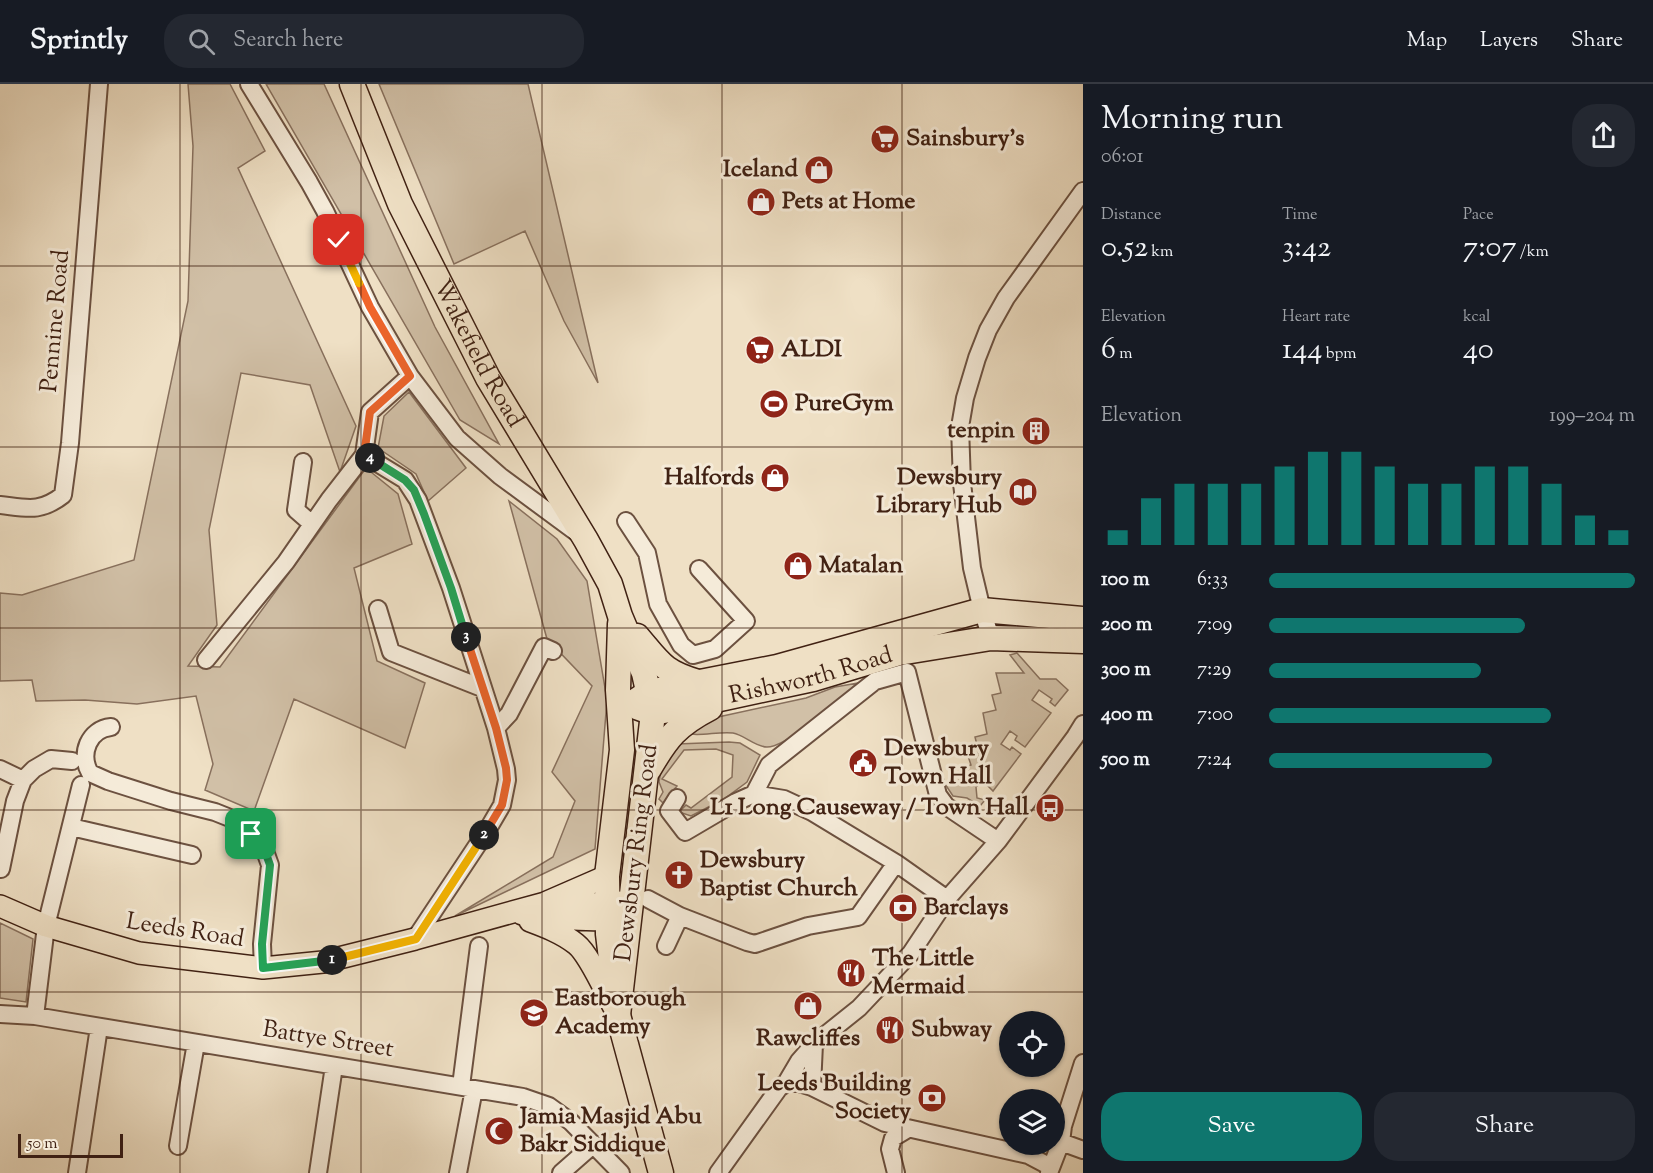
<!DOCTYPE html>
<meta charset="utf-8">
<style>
body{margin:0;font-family:"Sorts Mill Goudy",serif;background:#242831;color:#f1f3f6;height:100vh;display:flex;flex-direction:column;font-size:22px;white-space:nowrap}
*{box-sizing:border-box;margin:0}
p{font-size:20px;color:#9ea1a6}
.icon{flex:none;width:33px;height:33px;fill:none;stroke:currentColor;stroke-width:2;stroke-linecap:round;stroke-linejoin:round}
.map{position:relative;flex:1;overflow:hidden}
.side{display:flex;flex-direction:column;background:#171b24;width:570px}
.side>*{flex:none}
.controls{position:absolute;left:999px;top:927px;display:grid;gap:12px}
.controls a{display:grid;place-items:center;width:66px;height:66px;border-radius:50%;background:#171b24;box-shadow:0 2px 4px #0004;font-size:30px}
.scale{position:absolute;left:18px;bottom:15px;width:105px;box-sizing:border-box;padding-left:6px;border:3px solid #402113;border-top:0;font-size:16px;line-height:21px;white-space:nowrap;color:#402113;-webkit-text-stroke:4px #f5ebd9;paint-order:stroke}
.pin{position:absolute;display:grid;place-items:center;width:51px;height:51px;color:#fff;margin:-26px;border-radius:12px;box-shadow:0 3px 9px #0006}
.km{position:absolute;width:30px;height:30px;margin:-15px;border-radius:50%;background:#222;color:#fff;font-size:16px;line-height:30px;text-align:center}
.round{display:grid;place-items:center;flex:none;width:63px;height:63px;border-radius:24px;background:#242831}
.summary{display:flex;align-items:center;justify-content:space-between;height:102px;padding:0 18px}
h1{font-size:33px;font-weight:600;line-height:45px}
.stats{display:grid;grid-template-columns:repeat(3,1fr);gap:9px;height:102px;padding:6px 18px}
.stats div{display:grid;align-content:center}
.stats b{font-size:30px;font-weight:600}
.stats small{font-size:16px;font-weight:400}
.stats p{font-size:16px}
.chart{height:168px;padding:12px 18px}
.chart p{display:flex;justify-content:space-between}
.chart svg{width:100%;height:108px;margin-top:6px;stroke:#0f766e;stroke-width:6}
.primary-button{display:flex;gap:12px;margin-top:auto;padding:12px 18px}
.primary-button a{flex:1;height:69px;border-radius:24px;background:#0f766e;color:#fff;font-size:24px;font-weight:600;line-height:69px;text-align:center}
.primary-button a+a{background:#242831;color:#f1f3f6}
ul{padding:0 18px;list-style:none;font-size:20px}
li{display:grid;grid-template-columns:96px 72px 1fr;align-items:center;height:45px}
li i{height:15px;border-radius:8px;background:#0f766e}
header{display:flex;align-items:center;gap:36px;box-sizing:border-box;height:84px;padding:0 30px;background:#171b24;border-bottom:2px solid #363941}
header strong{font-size:28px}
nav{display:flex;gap:33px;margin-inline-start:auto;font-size:21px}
.search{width:420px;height:54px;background:#242831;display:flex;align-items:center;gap:15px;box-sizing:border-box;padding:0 21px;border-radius:24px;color:#9ea1a6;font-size:22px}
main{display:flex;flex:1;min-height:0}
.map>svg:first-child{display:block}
.green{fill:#d1c0a7;stroke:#88705d;stroke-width:1.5}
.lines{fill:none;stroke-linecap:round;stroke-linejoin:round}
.minor-casing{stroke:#6c5140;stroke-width:20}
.major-casing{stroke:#402113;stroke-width:24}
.highway-casing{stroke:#402113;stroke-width:27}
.minor{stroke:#f5ebd9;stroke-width:16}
.major{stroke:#efe0c5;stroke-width:21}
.highway{stroke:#efe0c5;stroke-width:24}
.split-1-casing{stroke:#fff;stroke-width:12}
.split-2-casing{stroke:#fff;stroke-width:12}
.split-3-casing{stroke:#fff;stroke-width:12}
.split-4-casing{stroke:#fff;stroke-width:12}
.split-5-casing{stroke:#fff;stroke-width:12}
.split-6-casing{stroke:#fff;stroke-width:12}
.split-1{stroke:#22a559;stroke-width:8}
.split-2{stroke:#f5b400;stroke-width:8}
.split-3{stroke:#f0652b;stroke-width:8}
.split-4{stroke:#22a559;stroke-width:8}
.split-5{stroke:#f0652b;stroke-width:8}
.split-6{stroke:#f5b400;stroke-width:8}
.grid{fill:none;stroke:#402113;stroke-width:1.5;stroke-opacity:0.55}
.labels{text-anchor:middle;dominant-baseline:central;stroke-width:6;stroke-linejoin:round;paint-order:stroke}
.poi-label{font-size:24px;font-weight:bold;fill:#402113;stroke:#f5ebd9;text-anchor:start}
.street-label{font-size:24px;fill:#402113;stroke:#f5ebd9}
</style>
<header>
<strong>Sprintly</strong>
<div class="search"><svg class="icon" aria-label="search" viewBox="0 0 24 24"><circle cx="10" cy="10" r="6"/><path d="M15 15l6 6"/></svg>Search here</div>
<nav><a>Map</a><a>Layers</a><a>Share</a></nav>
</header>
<main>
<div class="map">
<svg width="1083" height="1089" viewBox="0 0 1083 1089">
<rect width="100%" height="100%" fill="#efe0c5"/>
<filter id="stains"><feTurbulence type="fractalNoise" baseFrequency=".00333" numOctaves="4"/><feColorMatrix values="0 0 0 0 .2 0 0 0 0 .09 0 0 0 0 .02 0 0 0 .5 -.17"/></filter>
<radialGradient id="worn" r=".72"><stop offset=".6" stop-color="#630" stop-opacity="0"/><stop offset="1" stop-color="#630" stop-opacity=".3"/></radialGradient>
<!-- green -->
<path class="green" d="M188,0H230L265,67L238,84L356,342L340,388L310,301L241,289L209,446L217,541L188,582L220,583L366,384L398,410L412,460L354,484L377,577L425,599L405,664L294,615L254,727L205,706L213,680L196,612L137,620L85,616L36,617L32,596L0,597V509L22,511L134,476L188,217L193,62Z
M266,0H324L435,243L499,360L460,336Z
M379,0H528L598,299L564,237L525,147L454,180Z
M409,308L466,384L428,417L416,390L378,364L384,332Z
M509,417L557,455L587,497L607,616L595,765L455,832L553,773L575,717L552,688L592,602L547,555Z
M1017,569L1040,595H1056L1068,606L1055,622L1050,618L1052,615L1039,606L1032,616L1051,629L1025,663L1015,656L1017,652L1010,647L1001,660L1010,666L1012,663L1021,670L993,707L986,700H980L976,703L977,714L985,716L980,722L967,714L953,712L945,700L968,694L965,683L971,681L968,672L979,669L975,653L987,650L983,629L996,626L992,611L1001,609L996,589H1024L1010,571Z
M858,599C839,615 790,662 767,663C756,663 744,651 733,649C716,647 698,654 682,648L709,635L806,614L835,603Z
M729,658L740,659L760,671L747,698L724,715L691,732L679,728L686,721L691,724L732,693L733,671L716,665L684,666L662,695L677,702L663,719L659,715L663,708L659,698L661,686L677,660Z
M0,839L33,855L26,918L0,914Z"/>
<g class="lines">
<!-- minor casing -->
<g class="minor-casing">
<path id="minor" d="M249,0L309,98L325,127L370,223L410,292L457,354L500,392L576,448
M364,371L405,396L418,416L451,504L496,644L506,685L507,696L502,721L488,745L415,855
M303,378L296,426L312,440
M0,421C27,424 40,429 63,411L70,359L99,0
M626,437L647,469L658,520L681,561L693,571L715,565L746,537L699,485
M378,525L391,568L482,604
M991,554L982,526L972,484L962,399L960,343L965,314L977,274L988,246L1006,214L1083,107
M206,576L286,478L329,416L364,371L370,328L410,292
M111,643C89,645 79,670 90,689L108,697L171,717L215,728L235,736L251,750L265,767L270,781L262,860L263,884
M496,644L509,630L544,563L553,567
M0,685L23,696
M754,710L769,681L774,677L875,597L907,588L938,711L946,722L998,757
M677,714L669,727L685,748L736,718L754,710L784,715L812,728L896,779L947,815
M71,743L192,771
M1,785L15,717L23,696L34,685L51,675L72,677
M648,815L680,832L747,858L755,860L808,842L858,833L896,779
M666,862L680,832
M0,930L35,932L523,1013L549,1022L571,1038L621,1089
M35,932L46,842L81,701
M786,999H799L812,1003L885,1039L1028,1071L1051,1083
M461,1002L479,862
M812,1003L814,960
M1061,1058L1083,1066
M178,1062L196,959
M77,1089L99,943
M318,1089L334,982
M458,1089L474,1005
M561,1089L594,1060
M718,1089L779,1004L786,999L799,977L814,960L859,924L911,869L947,815L998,757L1075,653L1083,640
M896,1089L890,1065L893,1054L908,1045
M1049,1089L1061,1058L1063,1042L1083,979"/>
</g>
<!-- major casing -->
<g class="major-casing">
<path id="major" d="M0,822L46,842L139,869L263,884L323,878L415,855L545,819L607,792
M522,830C542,832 601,840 618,833C622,832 626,827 630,825L618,818L607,820L555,819
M530,837C546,843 562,849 576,860C590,871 606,910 616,927"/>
</g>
<!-- highway casing -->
<g class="highway-casing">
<g id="highway">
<path id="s1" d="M352,0L400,120L488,294L586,456L610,500L620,532L644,589L653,629L618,931"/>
<path d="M620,540L618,606L622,666L607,792L608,850L618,931L661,1089"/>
<path d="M637,552C660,579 663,588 698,598"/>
<path d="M637,616L649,608L777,583L982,526L1083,535"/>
<path id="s2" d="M639,624L653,629L669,626L813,595L899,569L991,554L1083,557"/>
<path d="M649,685C667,654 677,641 710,624"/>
</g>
</g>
<!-- minor -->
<use href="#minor" class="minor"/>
<!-- major -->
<use href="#major" class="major"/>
<!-- highway -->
<use href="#highway" class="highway"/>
</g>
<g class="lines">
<!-- split-1 casing -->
<g class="split-1-casing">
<path id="split-1" d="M251,750L265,767L270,781L262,860L263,884L332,876"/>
</g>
<!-- split-2 casing -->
<g class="split-2-casing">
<path id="split-2" d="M332,876L416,855L484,751"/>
</g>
<!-- split-3 casing -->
<g class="split-3-casing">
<path id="split-3" d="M466,553L496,644L506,684L507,696L502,721L484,751"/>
</g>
<!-- split-4 casing -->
<g class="split-4-casing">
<path id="split-4" d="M370,374L405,396L414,406L424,430L451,504L466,553"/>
</g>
<!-- split-5 casing -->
<g class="split-5-casing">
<path id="split-5" d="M359,199L370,223L410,292L370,328L364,371L370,374"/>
</g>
<!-- split-6 casing -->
<g class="split-6-casing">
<path id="split-6" d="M339,156L359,199"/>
</g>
<!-- split-1 -->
<use href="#split-1" class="split-1"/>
<!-- split-2 -->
<use href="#split-2" class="split-2"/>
<!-- split-3 -->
<use href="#split-3" class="split-3"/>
<!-- split-4 -->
<use href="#split-4" class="split-4"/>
<!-- split-5 -->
<use href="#split-5" class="split-5"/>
<!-- split-6 -->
<use href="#split-6" class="split-6"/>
</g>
<!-- grid -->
<path class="grid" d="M180,0V1089M361,0V1089M542,0V1089M722,0V1089M902,0V1089M0,182H1083M0,363H1083M0,544H1083M0,726H1083M0,908H1083"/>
<!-- icons -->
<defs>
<g id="supermarket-disc" transform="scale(1.5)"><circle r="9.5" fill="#8f2418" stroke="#f5ebd9"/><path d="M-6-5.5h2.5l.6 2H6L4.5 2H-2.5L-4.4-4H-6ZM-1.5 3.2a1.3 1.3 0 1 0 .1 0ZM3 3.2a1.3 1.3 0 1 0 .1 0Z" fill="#fff"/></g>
<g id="shop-disc" transform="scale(1.5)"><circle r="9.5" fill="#8f2418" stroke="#f5ebd9"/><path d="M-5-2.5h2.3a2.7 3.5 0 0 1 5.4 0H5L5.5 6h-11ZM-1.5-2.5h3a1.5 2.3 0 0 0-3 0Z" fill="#fff"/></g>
<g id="stadium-disc" transform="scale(1.5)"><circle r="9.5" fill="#8f2418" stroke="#f5ebd9"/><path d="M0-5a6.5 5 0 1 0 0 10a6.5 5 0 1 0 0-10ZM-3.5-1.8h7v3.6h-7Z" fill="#fff"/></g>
<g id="building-disc" transform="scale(1.5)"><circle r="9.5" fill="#8f2418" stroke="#f5ebd9"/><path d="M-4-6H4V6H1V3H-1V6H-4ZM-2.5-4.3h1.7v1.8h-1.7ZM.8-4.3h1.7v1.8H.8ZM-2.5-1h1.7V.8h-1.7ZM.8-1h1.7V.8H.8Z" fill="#fff"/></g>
<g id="library-disc" transform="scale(1.5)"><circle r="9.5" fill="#8f2418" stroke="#f5ebd9"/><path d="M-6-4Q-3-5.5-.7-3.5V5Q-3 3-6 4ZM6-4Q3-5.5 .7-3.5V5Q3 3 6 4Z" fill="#fff"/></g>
<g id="civic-disc" transform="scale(1.5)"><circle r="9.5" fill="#8f2418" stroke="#f5ebd9"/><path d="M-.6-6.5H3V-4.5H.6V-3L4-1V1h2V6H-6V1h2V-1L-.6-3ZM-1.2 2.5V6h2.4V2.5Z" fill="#fff"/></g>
<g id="bus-disc" transform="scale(1.5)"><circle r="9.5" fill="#8f2418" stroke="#f5ebd9"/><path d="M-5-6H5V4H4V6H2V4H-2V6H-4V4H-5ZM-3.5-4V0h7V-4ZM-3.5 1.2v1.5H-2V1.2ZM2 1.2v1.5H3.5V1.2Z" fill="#fff"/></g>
<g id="church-disc" transform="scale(1.5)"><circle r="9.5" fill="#8f2418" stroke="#f5ebd9"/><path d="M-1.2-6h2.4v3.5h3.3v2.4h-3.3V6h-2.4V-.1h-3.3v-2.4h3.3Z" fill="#fff"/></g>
<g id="bank-disc" transform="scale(1.5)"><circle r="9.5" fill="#8f2418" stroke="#f5ebd9"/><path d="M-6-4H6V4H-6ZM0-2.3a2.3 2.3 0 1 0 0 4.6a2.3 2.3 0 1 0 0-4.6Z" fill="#fff"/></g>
<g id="restaurant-disc" transform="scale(1.5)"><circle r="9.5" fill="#8f2418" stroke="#f5ebd9"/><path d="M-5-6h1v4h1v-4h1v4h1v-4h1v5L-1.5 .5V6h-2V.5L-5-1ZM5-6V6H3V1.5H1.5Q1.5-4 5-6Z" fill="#fff"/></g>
<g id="school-disc" transform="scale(1.5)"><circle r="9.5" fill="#8f2418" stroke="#f5ebd9"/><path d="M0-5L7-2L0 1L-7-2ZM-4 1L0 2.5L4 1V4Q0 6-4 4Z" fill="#fff"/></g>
<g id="mosque-disc" transform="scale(1.5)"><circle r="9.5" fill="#8f2418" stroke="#f5ebd9"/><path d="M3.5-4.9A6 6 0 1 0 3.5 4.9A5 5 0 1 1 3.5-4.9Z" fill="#fff"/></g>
</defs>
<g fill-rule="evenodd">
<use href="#supermarket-disc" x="885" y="55"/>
<use href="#shop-disc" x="819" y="86"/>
<use href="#shop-disc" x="761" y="118"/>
<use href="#supermarket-disc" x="760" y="266"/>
<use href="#stadium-disc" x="774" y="320"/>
<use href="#building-disc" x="1036" y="347"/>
<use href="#shop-disc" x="775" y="394"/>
<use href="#library-disc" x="1023" y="408"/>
<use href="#shop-disc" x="798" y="482"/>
<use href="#civic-disc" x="863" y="679"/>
<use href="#bus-disc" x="1050" y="724"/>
<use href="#church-disc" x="679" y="791"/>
<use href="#bank-disc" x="903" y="824"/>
<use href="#restaurant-disc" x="851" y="889"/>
<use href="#shop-disc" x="808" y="922"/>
<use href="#school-disc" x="534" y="929"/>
<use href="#restaurant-disc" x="890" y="946"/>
<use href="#bank-disc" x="932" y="1014"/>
<use href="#mosque-disc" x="499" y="1047"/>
</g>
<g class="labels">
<!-- poi labels -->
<g class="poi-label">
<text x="906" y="55">Sainsbury's</text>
<text x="798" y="86" text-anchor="end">Iceland</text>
<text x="782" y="118">Pets at Home</text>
<text x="781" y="266">ALDI</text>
<text x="795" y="320">PureGym</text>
<text x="1015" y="347" text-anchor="end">tenpin</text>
<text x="754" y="394" text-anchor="end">Halfords</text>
<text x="1002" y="394" text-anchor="end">Dewsbury<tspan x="1002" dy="28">Library Hub</tspan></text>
<text x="819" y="482">Matalan</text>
<text x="884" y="665">Dewsbury<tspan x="884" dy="28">Town Hall</tspan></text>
<text x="1029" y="724" text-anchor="end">L1 Long Causeway / Town Hall</text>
<text x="700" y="777">Dewsbury<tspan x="700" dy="28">Baptist Church</tspan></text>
<text x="924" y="824">Barclays</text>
<text x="872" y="875">The Little<tspan x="872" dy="28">Mermaid</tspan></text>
<text x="555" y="915">Eastborough<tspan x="555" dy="28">Academy</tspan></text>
<text x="911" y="946">Subway</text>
<text x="808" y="955" text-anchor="middle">Rawcliffes</text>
<text x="911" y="1000" text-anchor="end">Leeds Building<tspan x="911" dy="28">Society</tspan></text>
<text x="520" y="1033">Jamia Masjid Abu<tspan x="520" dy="28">Bakr Siddique</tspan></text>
</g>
<!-- street labels -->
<g class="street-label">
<text transform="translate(56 237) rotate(-85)">Pennine Road</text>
<text stroke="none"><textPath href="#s1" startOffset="298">Wakefield Road</textPath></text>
<text stroke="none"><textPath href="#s2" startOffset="177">Rishworth Road</textPath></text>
<text transform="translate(637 769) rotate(-83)">Dewsbury Ring Road</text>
<text transform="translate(185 847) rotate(9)">Leeds Road</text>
<text transform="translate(328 956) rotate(9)">Battye Street</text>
</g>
</g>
<rect width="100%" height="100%" filter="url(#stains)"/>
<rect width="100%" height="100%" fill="url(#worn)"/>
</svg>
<div class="controls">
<a><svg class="icon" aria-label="locate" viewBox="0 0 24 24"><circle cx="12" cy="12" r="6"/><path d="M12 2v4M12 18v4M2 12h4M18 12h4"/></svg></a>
<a><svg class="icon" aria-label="layers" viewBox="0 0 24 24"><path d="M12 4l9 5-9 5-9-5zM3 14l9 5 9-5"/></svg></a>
</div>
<div class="scale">50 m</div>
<div class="pin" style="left:251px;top:750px;background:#1e9e55"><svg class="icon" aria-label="arrive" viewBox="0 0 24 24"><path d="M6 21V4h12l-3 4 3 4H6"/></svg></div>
<div class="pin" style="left:339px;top:156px;background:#d93025"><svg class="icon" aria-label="check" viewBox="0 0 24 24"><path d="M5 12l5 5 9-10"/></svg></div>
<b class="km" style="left:332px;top:876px">1</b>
<b class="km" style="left:484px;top:751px">2</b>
<b class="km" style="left:466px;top:553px">3</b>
<b class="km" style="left:370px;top:374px">4</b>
</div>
<section class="side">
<div class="summary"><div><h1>Morning run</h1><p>06:01</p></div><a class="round"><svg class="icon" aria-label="share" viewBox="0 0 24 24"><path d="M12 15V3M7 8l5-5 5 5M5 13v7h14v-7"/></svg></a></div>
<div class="stats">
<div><p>Distance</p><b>0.52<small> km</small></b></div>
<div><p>Time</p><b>3:42</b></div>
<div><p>Pace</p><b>7:07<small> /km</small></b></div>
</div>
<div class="stats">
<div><p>Elevation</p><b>6<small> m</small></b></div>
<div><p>Heart rate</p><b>144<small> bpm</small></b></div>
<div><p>kcal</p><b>40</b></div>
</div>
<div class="chart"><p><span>Elevation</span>199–204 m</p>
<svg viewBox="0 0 160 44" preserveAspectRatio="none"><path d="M5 44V38M15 44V25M25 44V19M35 44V19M45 44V19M55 44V12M65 44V6M75 44V6M85 44V12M95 44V19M105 44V19M115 44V12M125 44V12M135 44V19M145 44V32M155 44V38"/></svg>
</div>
<ul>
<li><b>100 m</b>6:33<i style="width:100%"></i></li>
<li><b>200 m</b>7:09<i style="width:70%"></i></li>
<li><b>300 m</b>7:29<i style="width:58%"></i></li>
<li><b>400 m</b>7:00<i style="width:77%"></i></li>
<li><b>500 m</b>7:24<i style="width:61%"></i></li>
</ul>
<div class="primary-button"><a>Save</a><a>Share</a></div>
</section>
</main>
